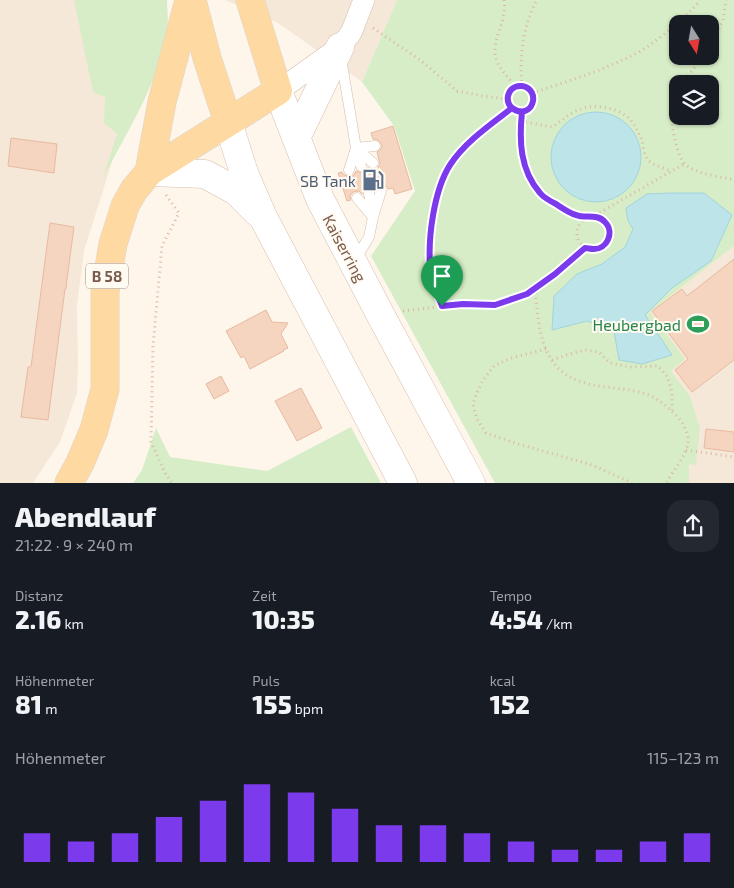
<!DOCTYPE html>
<html lang="de">
<meta charset="utf-8">
<style>
body{margin:0;font-family:"Exo 2",sans-serif;background:#242831;color:#f1f3f6;height:100vh;display:flex;flex-direction:column;font-size:19px;white-space:nowrap}
*{box-sizing:border-box;margin:0}
p{font-size:16px;color:#9ea1a6}
.icon{flex:none;width:28px;height:28px;fill:none;stroke:currentColor;stroke-width:2;stroke-linecap:round;stroke-linejoin:round}
.map{position:relative;height:483px;overflow:hidden}
.sheet{display:flex;flex-direction:column;background:#171b24;flex:1}
.sheet>*{flex:none}
.needle{width:32px;rotate:169deg}
.tools{position:absolute;left:669px;top:15px;display:grid;gap:10px}
.tools a{display:grid;place-items:center;width:50px;height:50px;border-radius:10px;background:#171b24;box-shadow:0 1px 4px #0004;font-size:25px}
.pin{position:absolute;display:grid;place-items:center;width:42px;height:42px;color:#fff;margin:-51px -21px;border-radius:50% 50% 50% 0;rotate:-45deg;box-shadow:0 0 5px #0007}
.pin .icon{rotate:45deg}
.round{display:grid;place-items:center;flex:none;width:52px;height:52px;border-radius:15px;background:#242831}
.head{display:flex;align-items:center;justify-content:space-between;height:85px;padding:0 15px}
h1{font-size:28px;font-weight:800;line-height:38px}
.stats{display:grid;grid-template-columns:repeat(3,1fr);gap:8px;height:85px;padding:5px 15px}
.stats div{display:grid;align-content:center}
.stats b{font-size:25px;font-weight:800}
.stats small{font-size:14px;font-weight:400}
.stats p{font-size:14px}
.chart{height:140px;padding:10px 15px}
.chart p{display:flex;justify-content:space-between}
.chart svg{width:100%;height:90px;margin-top:5px;stroke:#7c3aed;stroke-width:6}
.map>svg:first-child{display:block}
.residential{fill:#f6e8d8}
.green{fill:#d7edc7;fill-rule:evenodd}
.water{fill:#bde4e9;stroke:#a2d4dc}
.building{fill:#f5d4c0;stroke:#e8baa0}
.lines{fill:none;stroke-linecap:round;stroke-linejoin:round}
.service-casing{stroke:#d2bdae;stroke-width:11}
.minor-casing{stroke:#d2bdae;stroke-width:22}
.secondary-casing{stroke:#d7bfae;stroke-width:29}
.primary-casing{stroke:#ddd4d0;stroke-width:29}
.path{stroke:#dbb7a2;stroke-width:3;stroke-dasharray:1 4;stroke-linecap:butt}
.service{stroke:#fff;stroke-width:10}
.minor{stroke:#fff;stroke-width:21}
.secondary{stroke:#fff;stroke-width:28}
.primary{stroke:#fed9a1;stroke-width:28}
.route-casing{stroke:#fff;stroke-width:10}
.route{stroke:#7c3aed;stroke-width:6}
.labels{text-anchor:middle;dominant-baseline:central;stroke-width:4;stroke-linejoin:round;paint-order:stroke}
.shield{fill:#fffaf2;stroke:#a38b7d;stroke-width:1}
.shield-label{font-size:15px;font-weight:bold;fill:#7b5b4b}
.service-label{font-size:16px;fill:#4e5e75;stroke:#fffaf2;text-anchor:end}
.street-label{font-size:16px;fill:#7b5b4b;stroke:#fffaf2}
.leisure-label{font-size:16px;fill:#27864d;stroke:#fffaf2;text-anchor:end}
</style>
<div class="map">
<svg width="734" height="483" viewBox="0 0 734 483">
<rect width="100%" height="100%" fill="#fef6eb"/>
<!-- residential -->
<path class="residential" d="M0,0H163L84,251L77,306L78,365L77,393L60,442L33,483H0Z
M225,0H397L362,82L278,23Z
M734,246V483H689L690,396L671,371L650,312Z"/>
<!-- green -->
<path class="green" d="M74,0H167C167,10 169,21 167,31C160,80 126,134 103,178L117,134L104,123L105,97L93,92Z
M397,0H734V246L650,312L685,359L671,371L690,396L700,428L696,465L689,464V483H495L371,256L415,191L394,126L362,82ZM678,24H710V56H678ZM678,84H710V116H678Z
M351,427L381,483H133L142,470L156,428L170,457L267,471Z"/>
<!-- water -->
<path class="water" d="M551 157a45 45 0 1 1 90 0a45 45 0 1 1-90 0Z
M670,193H704L732,215L711,261L672,288L645,315L672,355L642,364L619,360L614,331L587,321L552,330L554,296L577,274L602,264L625,247L633,229L628,221L626,208L647,194Z"/>
<!-- building -->
<path class="building" d="M393,126L412,189L395,194L393,188L388,189L386,186L380,184L376,186L374,190L371,187L365,189L362,194L359,191L353,192L350,196L351,200L347,201L338,173L342,172L344,175L350,177L354,175L356,171L362,173L366,171L368,167L372,170L378,168L380,164L377,152L381,149L382,145L378,140L373,139L371,133Z
M11,138L57,144L54,173L8,166Z
M50,223L74,227L67,279L66,289H65L48,420L21,417L28,367H31Z
M734,259V360L692,392L675,370L688,359L652,311L682,289L687,296Z
M266,310L272,322L288,323L281,334L288,348L283,350L284,351L250,369L244,356L241,358L226,331Z
M221,376L229,391L214,399L206,384Z
M301,388L322,428L297,441L275,401Z
M706,429L734,432V452L704,448Z"/>
<g class="lines">
<!-- service casing -->
<g class="service-casing">
<path id="service" d="M341,58L356,148
M361,166L356,148L373,163
M349,170L356,148L375,146
M369,194L373,213
M357,198L373,217
M355,260L369,237L373,217L381,191"/>
</g>
<!-- minor casing -->
<g class="minor-casing">
<path id="minor" d="M278,91L340,47L351,33L364,0"/>
</g>
<!-- secondary casing -->
<g class="secondary-casing">
<path id="secondary" d="M278,91L320,199L380,314L471,483
M228,122L244,173L263,217L403,483
M296,138L340,47
M149,172L205,174L236,191L257,212"/>
</g>
<!-- primary casing -->
<g class="primary-casing">
<path id="primary" d="M192,0L207,58L228,122
M149,172L162,102L189,0
M69,483L80,463L94,430L105,389V291L113,244L125,206L134,190L149,172L278,91L250,0"/>
</g>
<!-- path -->
<path class="path" d="M504,0C508,23 489,40 497,61C501,71 509,78 516,87
M373,28L420,60L457,91L483,96L507,99
M710,47L723,20L726,0
M682,84L703,56
M522,86C519,59 523,24 537,0
M507 99a13 13 0 1 1 26 0a13 13 0 1 1-26 0Z
M678,91C674,96 671,106 671,113C671,124 677,158 686,165C699,175 718,176 734,180
M532,93C569,81 605,70 639,52C651,45 663,35 673,27C683,18 692,11 700,0
M522,112C520,132 519,154 527,173C529,177 532,182 535,186C537,189 539,193 542,195C551,203 564,210 575,215C583,219 593,214 601,218C615,226 610,248 595,249C574,250 568,221 594,216L684,164
M521,121L552,127C561,121 569,114 578,110C594,103 617,107 630,119C634,124 637,130 640,136C644,143 643,156 649,161C655,166 664,168 671,171
M166,195L179,213L162,246L153,346L151,442L166,475L172,483
M535,288C538,315 538,347 558,368C582,392 620,384 649,395C660,400 668,407 676,415C683,423 689,432 688,443C687,454 672,473 666,483
M442,306C437,293 431,280 430,266C428,237 434,190 450,165C465,142 490,125 512,108
M403,311L463,304L495,305L527,294L555,274L585,248
M546,349L511,358L494,366L483,380L476,395L473,405L477,419L486,433L518,444L592,465L632,483
M552,360L566,355L585,350L599,352L610,363L631,367L658,366L667,376L672,392V410
M686,450L734,457"/>
<!-- service -->
<use href="#service" class="service"/>
<!-- minor -->
<use href="#minor" class="minor"/>
<!-- secondary -->
<use href="#secondary" class="secondary"/>
<!-- primary -->
<use href="#primary" class="primary"/>
</g>
<g class="lines">
<!-- route casing -->
<g class="route-casing">
<path id="route" d="M442,306L463,304L495,305L527,294L555,274L585,248C586,248 592,249 593,249C607,250 615,232 605,222C597,213 585,219 576,215C569,213 562,208 556,204C550,201 544,198 540,193C520,170 519,141 522,112C501,110 505,84 522,86C542,89 533,122 512,108C490,125 465,142 450,165C434,190 428,237 430,266C431,280 437,293 442,306"/>
</g>
<!-- route -->
<use href="#route" class="route"/>
</g>
<!-- icons -->
<defs>
<g id="fuel-bare" transform="scale(1.725)"><path d="M-5.5-6h7V0h2V4h1.3V-2.5L3-4.5l.8-.8L6-3V5H2.5V1h-1V6h-7ZM-4.2-4.7v3.2H.2V-4.7Z" fill="#5c6f8a" stroke="#fffaf2" stroke-width="2.5" paint-order="stroke"/></g>
<g id="stadium-bare" transform="scale(1.725)"><path d="M0-5a6.5 5 0 1 0 0 10a6.5 5 0 1 0 0-10ZM-3.5-1.8h7v3.6h-7Z" fill="#2e9e5b" stroke="#fffaf2" stroke-width="2.5" paint-order="stroke"/></g>
</defs>
<g fill-rule="evenodd">
<use href="#fuel-bare" x="373" y="180"/>
<use href="#stadium-bare" x="698" y="324"/>
</g>
<g class="labels">
<!-- shield labels -->
<rect class="shield" x="86" y="263.5" width="42" height="25" rx="4"/>
<g class="shield-label">
<text x="107" y="276">B 58</text>
</g>
<!-- service labels -->
<g class="service-label">
<text x="356" y="180">SB Tank</text>
</g>
<!-- street labels -->
<g class="street-label">
<text transform="translate(345 248) rotate(62)">Kaiserring</text>
</g>
<!-- leisure labels -->
<g class="leisure-label">
<text x="681" y="324">Heubergbad</text>
</g>
</g>
</svg>
<div class="tools">
<a><svg class="needle" viewBox="-14 -14 28 28"><path d="M0-13l5 13h-10z" fill="#e53935"/><path d="M0 13l5-13h-10z" fill="#9ea1a6"/></svg></a>
<a><svg class="icon" aria-label="layers" viewBox="0 0 24 24"><path d="M12 4l9 5-9 5-9-5zM3 14l9 5 9-5"/></svg></a>
</div>
<div class="pin" style="left:442px;top:306px;background:#1e9e55"><svg class="icon" aria-label="arrive" viewBox="0 0 24 24"><path d="M6 21V4h12l-3 4 3 4H6"/></svg></div>
</div>
<section class="sheet">
<div class="head"><div><h1>Abendlauf</h1><p>21:22 · 9 × 240 m</p></div><a class="round"><svg class="icon" aria-label="share" viewBox="0 0 24 24"><path d="M12 15V3M7 8l5-5 5 5M5 13v7h14v-7"/></svg></a></div>
<div class="stats">
<div><p>Distanz</p><b>2.16<small> km</small></b></div>
<div><p>Zeit</p><b>10:35</b></div>
<div><p>Tempo</p><b>4:54<small> /km</small></b></div>
</div>
<div class="stats">
<div><p>Höhenmeter</p><b>81<small> m</small></b></div>
<div><p>Puls</p><b>155<small> bpm</small></b></div>
<div><p>kcal</p><b>152</b></div>
</div>
<div class="chart"><p><span>Höhenmeter</span>115–123 m</p>
<svg viewBox="0 0 160 44" preserveAspectRatio="none"><path d="M5 44V30M15 44V34M25 44V30M35 44V22M45 44V14M55 44V6M65 44V10M75 44V18M85 44V26M95 44V26M105 44V30M115 44V34M125 44V38M135 44V38M145 44V34M155 44V30"/></svg>
</div>
</section>
